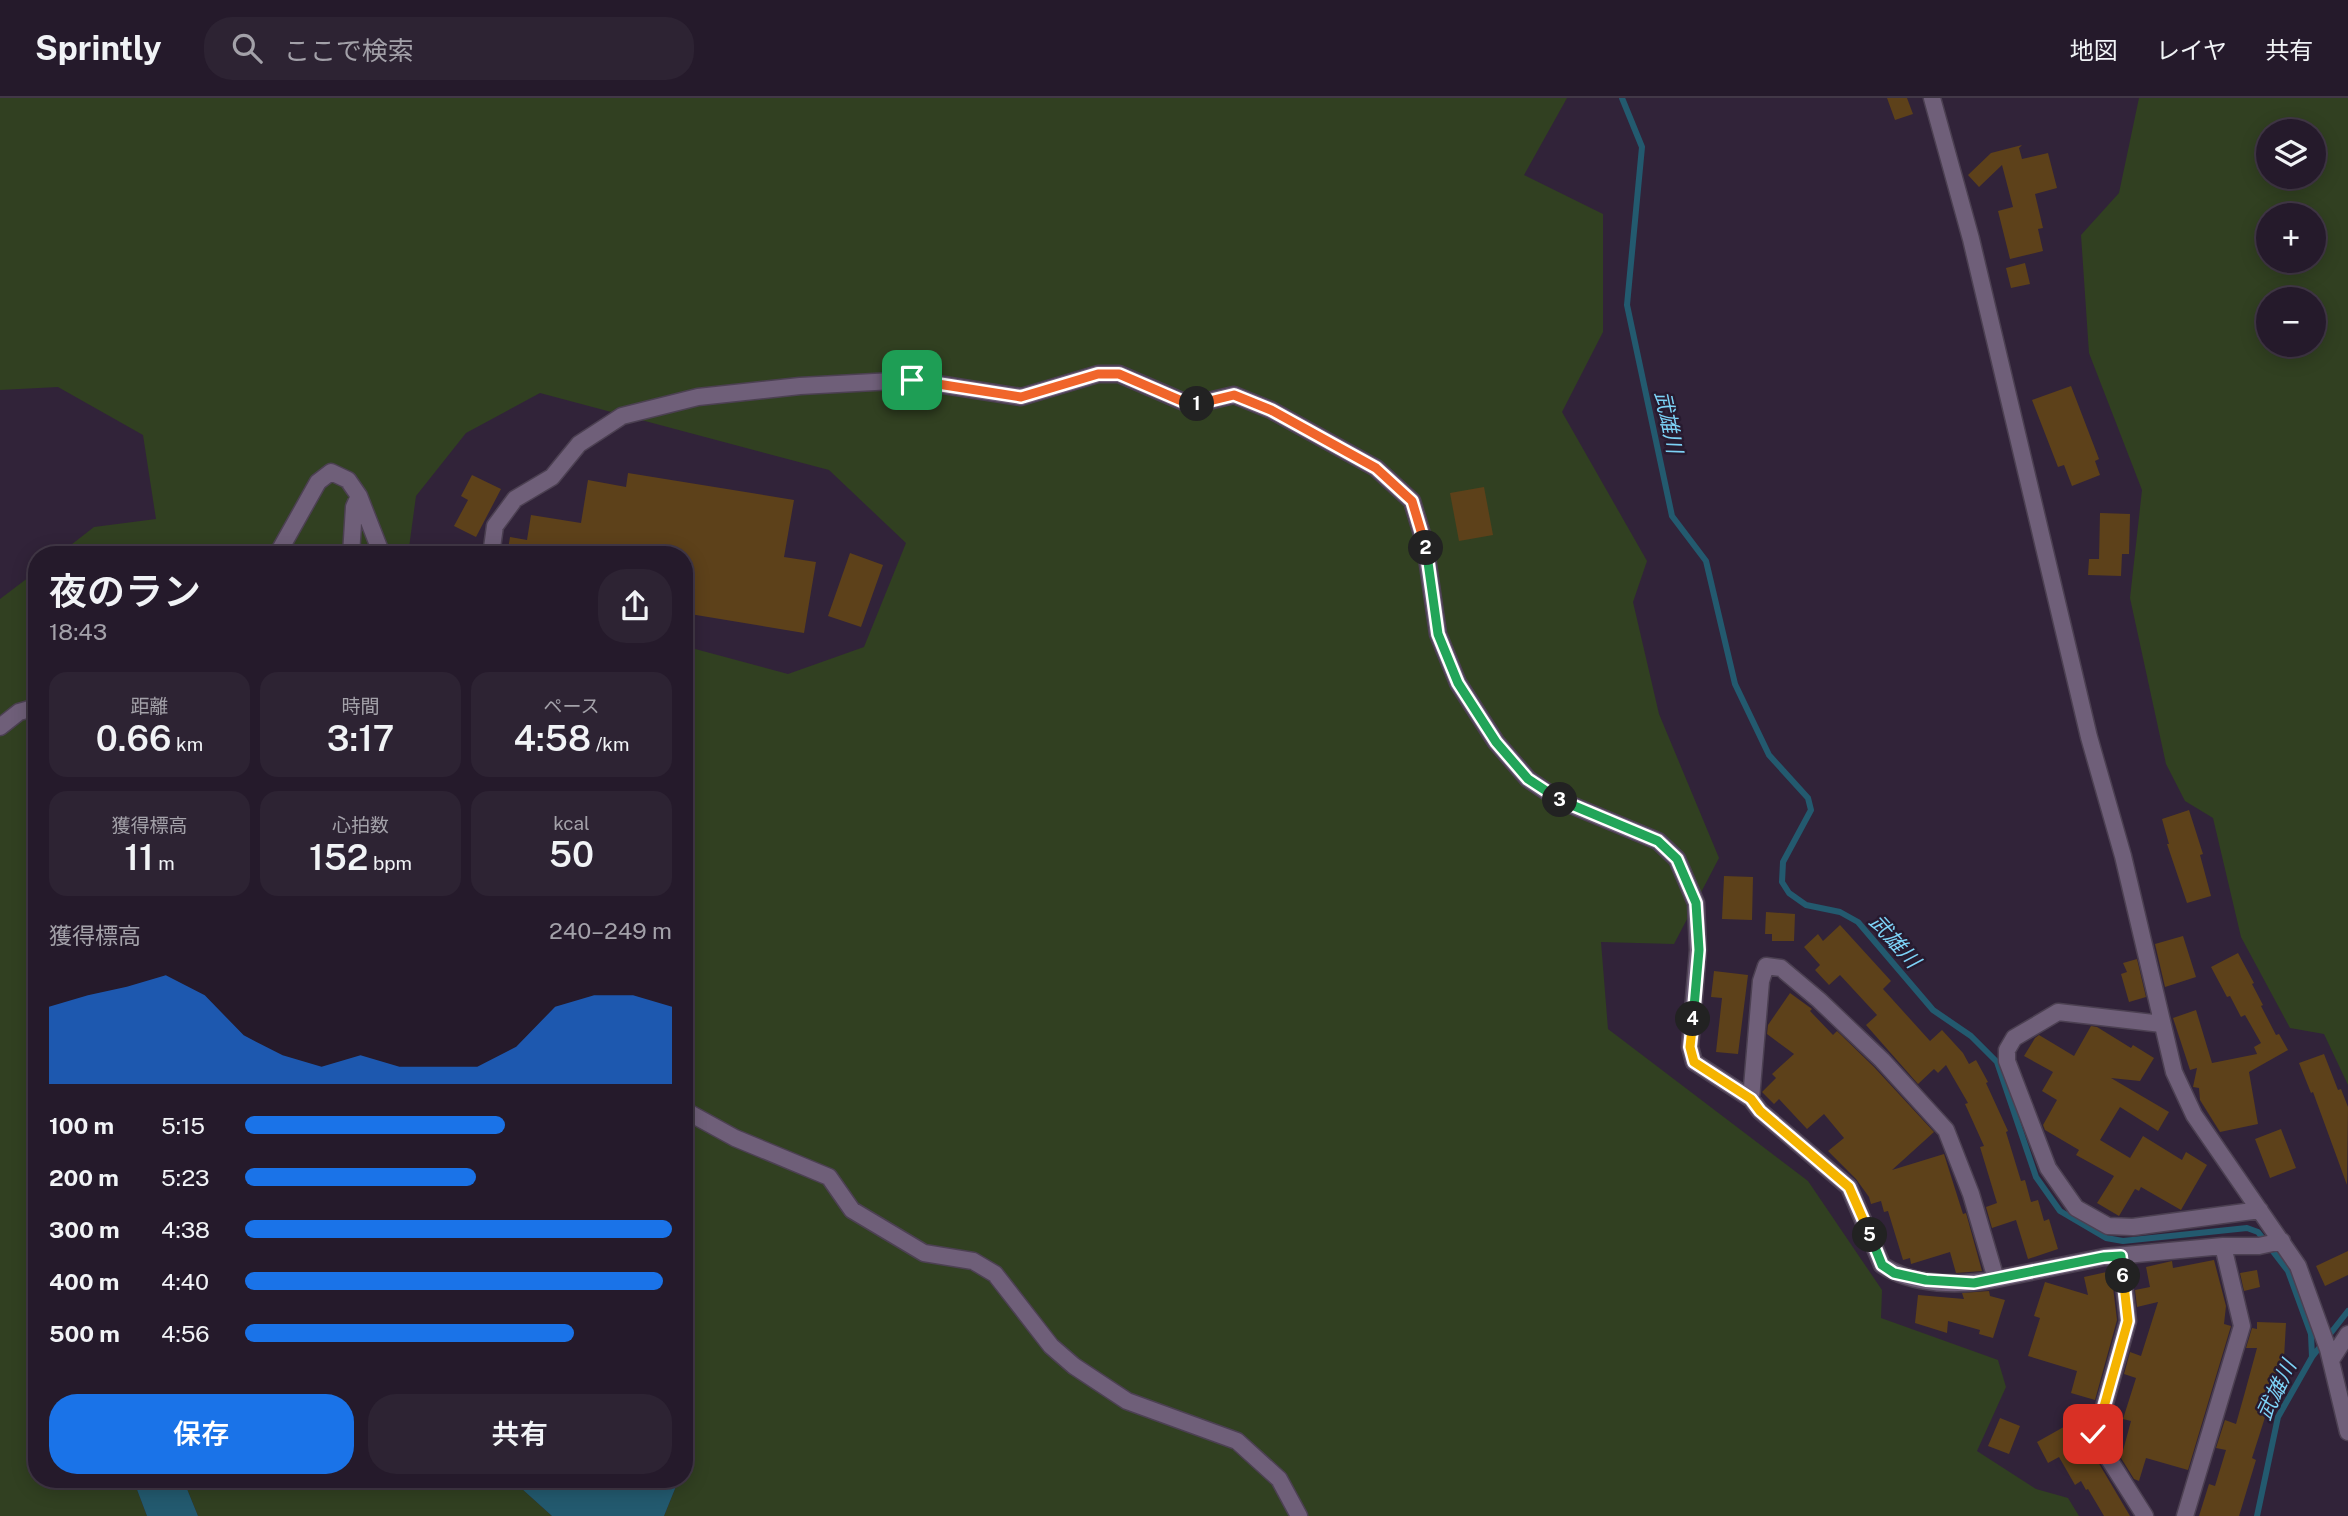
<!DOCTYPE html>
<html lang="ja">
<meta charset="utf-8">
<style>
body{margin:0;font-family:"Public Sans","Noto Sans JP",sans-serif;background:#2d2333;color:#f1f3f6;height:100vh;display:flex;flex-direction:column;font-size:26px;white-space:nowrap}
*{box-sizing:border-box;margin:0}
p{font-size:23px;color:#a3a1a9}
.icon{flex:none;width:38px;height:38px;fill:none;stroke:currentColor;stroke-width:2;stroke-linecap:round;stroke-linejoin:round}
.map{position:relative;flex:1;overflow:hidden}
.panel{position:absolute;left:28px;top:448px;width:665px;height:942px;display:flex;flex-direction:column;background:#251a2b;border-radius:28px;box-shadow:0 4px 18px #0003,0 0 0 2px #423847}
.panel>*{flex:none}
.fabs{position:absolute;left:2256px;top:21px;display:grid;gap:14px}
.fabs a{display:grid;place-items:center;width:70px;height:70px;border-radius:50%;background:#251a2b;box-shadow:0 4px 18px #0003,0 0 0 2px #423847;font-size:35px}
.pin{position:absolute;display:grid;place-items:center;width:60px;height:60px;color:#fff;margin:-30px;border-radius:14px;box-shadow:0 4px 10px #0006}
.km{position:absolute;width:35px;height:35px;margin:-18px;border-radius:50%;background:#222;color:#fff;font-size:19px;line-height:35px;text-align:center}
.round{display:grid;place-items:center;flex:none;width:74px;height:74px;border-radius:28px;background:#2d2333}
.head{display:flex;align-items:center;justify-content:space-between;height:119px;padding:0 21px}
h1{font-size:38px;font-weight:600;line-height:52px}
.metrics{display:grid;grid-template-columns:repeat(3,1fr);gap:10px;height:119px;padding:7px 21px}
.metrics div{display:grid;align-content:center;border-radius:18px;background:#2d2333;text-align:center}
.metrics b{font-size:35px;font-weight:600}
.metrics small{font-size:19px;font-weight:400}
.metrics p{font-size:19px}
.chart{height:196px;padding:14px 21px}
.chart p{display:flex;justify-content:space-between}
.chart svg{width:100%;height:126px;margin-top:7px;fill:#1a73e8;opacity:.7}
.primary-button{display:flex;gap:14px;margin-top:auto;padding:14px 21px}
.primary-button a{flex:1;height:80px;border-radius:28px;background:#1a73e8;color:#fff;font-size:28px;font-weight:600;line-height:80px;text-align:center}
.primary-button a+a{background:#2d2333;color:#f1f3f6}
ul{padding:0 21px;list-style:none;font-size:23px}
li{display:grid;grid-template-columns:112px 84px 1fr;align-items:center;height:52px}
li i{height:18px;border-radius:9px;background:#1a73e8}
header{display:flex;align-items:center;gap:42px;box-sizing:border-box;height:98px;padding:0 35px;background:#251a2b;border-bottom:2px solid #423847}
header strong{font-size:33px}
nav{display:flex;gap:38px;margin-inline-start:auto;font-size:24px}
.search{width:490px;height:63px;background:#2d2333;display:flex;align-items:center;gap:18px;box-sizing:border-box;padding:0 24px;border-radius:28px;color:#a3a1a9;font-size:26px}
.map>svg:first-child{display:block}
.green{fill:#314021;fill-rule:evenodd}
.water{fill:#235a6f}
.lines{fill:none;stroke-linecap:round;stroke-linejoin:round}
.stream{stroke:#235a6f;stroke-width:6}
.building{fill:#5d411a}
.street-casing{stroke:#4c4052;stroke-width:19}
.street{stroke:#6f5f79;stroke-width:16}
.split-1-casing{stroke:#fff;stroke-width:14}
.split-2-casing{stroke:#fff;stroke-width:14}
.split-3-casing{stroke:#fff;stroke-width:14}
.split-4-casing{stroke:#fff;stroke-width:14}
.split-5-casing{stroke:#fff;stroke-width:14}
.split-6-casing{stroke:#fff;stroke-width:14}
.split-7-casing{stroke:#fff;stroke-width:14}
.split-1{stroke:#f0652b;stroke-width:9}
.split-2{stroke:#f0652b;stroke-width:9}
.split-3{stroke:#22a559;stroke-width:9}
.split-4{stroke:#22a559;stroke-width:9}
.split-5{stroke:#f5b400;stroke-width:9}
.split-6{stroke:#22a559;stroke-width:9}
.split-7{stroke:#f5b400;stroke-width:9}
.labels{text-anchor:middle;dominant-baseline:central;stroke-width:5;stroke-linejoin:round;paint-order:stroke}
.water-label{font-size:21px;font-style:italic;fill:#7dd2f6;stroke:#271a2f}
</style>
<header>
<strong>Sprintly</strong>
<div class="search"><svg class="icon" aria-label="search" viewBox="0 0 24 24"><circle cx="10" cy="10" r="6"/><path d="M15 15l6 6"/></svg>ここで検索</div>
<nav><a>地図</a><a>レイヤ</a><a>共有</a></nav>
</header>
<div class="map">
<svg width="2348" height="1418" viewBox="0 0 2348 1418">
<rect width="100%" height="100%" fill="#312339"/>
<!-- green -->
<path class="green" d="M0,0H1567L1524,77L1603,116V234L1562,314L1647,463L1633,504L1659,616L1719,760L1674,846L1601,844L1608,931L1808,1083L1882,1192L1881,1220L1998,1262L2006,1289L1977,1353L2036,1391L2068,1400L2079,1418H664L679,1381H684V1369L692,1349L684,1343V548L788,576L864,549L906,445L829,372L540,295L466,335L416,398L408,457H58L94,429L156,421L143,337L58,289L0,292Z
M2139,0H2348V987L2324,936L2290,930L2241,839L2213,720L2185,703L2166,666L2130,500L2142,392L2089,255L2081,137L2119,95ZM2268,33H2314V79H2268ZM2268,117H2314V163H2268ZM2314,201V247H2268V201Z
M37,473V1381H133L147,1418H0V501Z
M183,1381H511L552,1418H198Z
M590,1381H645L640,1386L606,1389Z"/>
<!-- water -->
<path class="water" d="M133,1381H183L198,1418H147Z
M511,1381H590L606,1389L640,1386L645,1381H679L664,1418H552Z"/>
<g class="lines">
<!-- stream -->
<path class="stream" d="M1622,0L1642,49L1627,207L1672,418L1706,463L1735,586L1769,657L1808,700L1811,712L1783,764L1782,784L1789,795L1806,807L1840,814L1858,824L1933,912L1971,938L1997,964L2036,1079L2060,1113L2106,1140L2123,1143L2247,1130L2258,1134L2288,1173L2311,1236L2312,1259
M2257,1418L2278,1319L2312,1259L2348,1213"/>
</g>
<!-- building -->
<path class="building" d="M1887,0H1907L1913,16L1895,22Z
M2022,47L2019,50L2022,61L2048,55L2057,90L2035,96L2043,130L2038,131L2043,153L2010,161L1998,113L2013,109L2002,67L1979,89L1968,77L1991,55Z
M2025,165L2030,186L2011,190L2006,170Z
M2071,288L2099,361L2095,363L2100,377L2072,388L2064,367L2058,369L2032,302Z
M628,375L794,402L784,459L816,464L804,535L684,515V457H507L510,439L527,442L531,417L581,425L588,382L626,389Z
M472,377L501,391L476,439L454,428L468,402L461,398Z
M1484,389L1493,437L1459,443L1450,395Z
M2100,415L2130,416L2129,456H2122L2121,478L2088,477L2089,461H2099Z
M850,455L883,467L861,529L828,518Z
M2189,712L2203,756L2200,757L2211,798L2187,805L2167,746H2169L2162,721Z
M1724,778L1753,779L1752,822L1722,821Z
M1766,814L1795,816L1794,843H1772V836H1765Z
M1840,827L1891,883L1883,891L1930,943L1942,932L1963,955L1969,966L1976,962L1988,984L1986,985L2008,1033L2006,1034L2021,1083L2025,1082L2031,1104L2038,1102L2044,1123L2049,1121L2058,1151L2028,1161L2016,1122L1992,1130L1986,1109L1997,1105L1980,1049L1984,1048L1965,1006L1968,1005L1946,967L1938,975L1934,971L1918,986L1866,927L1877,917L1840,877L1829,887L1815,872L1820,867L1804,849L1818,836L1823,843Z
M2183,838L2196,879L2165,889L2155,846Z
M2238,855L2254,885L2252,886L2263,907L2261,908L2276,937L2279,936L2288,952L2249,974L2258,1026L2220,1034L2200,1002L2199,990L2193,989L2197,970L2190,972L2173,920L2196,912L2212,965L2257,956L2254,949L2261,945L2245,917L2241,919L2230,898L2227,899L2211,869Z
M2137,861L2146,899L2129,904L2121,876L2127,874L2123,865Z
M1714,873L1748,877L1738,956L1716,954L1722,900L1711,899Z
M1790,895L1812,911L1810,913L1833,937L1837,933L1874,969L1934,1034L1892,1072L1944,1056L1963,1116L1966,1115L1982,1173L1956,1175L1950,1154L1911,1166L1910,1160L1903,1162L1888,1113L1884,1114L1881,1103L1871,1106L1869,1099L1856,1081L1828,1053L1844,1040L1824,1016L1807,1031L1779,1001L1774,1006L1762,994L1776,980L1772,976L1794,956L1767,936L1768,927Z
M2091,928L2097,929L2131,950L2133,947L2154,960L2140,983L2111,980L2169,1014L2158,1033L2120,1009L2100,1042L2130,1060L2143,1038L2182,1062L2186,1054L2207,1067L2181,1112L2141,1089L2139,1093L2135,1091L2119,1118L2097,1105L2114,1078L2076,1057L2079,1052L2045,1032L2043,1027L2057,1002L2042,993L2053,974L2024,958L2035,940L2039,937L2074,958Z
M2324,956L2338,992L2341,991L2348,1009L2347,1087L2313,994L2311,995L2299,965Z
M2281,1031L2296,1070L2270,1080L2255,1041Z
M2348,1153V1177L2325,1188L2316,1168Z
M2214,1162L2226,1208L2224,1226L2231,1228L2188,1372L2146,1360L2139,1383L2134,1381L2121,1360L2131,1323L2123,1321L2136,1280L2124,1276L2130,1254L2141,1258L2158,1204L2137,1209L2135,1192L2150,1189L2146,1169L2172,1163L2173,1170Z
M2257,1172L2260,1189L2244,1193L2240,1175Z
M2111,1173L2117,1222L2095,1302L2071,1295L2077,1273L2028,1258L2040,1220L2034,1218L2045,1184L2088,1197L2084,1179Z
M1989,1193L1990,1198L2005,1202L1993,1240L1979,1236L1980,1232L1948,1223L1947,1235L1915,1225L1918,1197L1964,1201L1962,1195Z
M2257,1224L2286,1225L2284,1260L2252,1360L2256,1362L2239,1418H2199L2209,1386L2215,1388L2226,1352L2216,1350L2225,1322L2236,1326L2245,1294L2257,1250H2246L2252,1230L2257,1231Z
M2000,1320L2020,1328L2009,1356L1988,1348Z
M2069,1326L2082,1351L2088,1347L2130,1418H2104L2088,1391L2086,1392L2081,1383L2075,1387L2059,1359L2048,1365L2037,1344Z"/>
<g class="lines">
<!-- street casing -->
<g class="street-casing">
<path id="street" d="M1932,0L1971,141L2089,639L2123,758L2174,974L2194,1017L2298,1168L2328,1251L2348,1334
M277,457L318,384L331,374L348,382L359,398L382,457
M351,457L354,409L359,398
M491,457L495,428L515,401L552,379L579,346L622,318L698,299L800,288L912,282L1021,299L1098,276H1119L1191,307L1234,297L1271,312L1376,370L1412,403L1425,446L1438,536L1458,585L1496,644L1528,681L1559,702L1658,743L1677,761L1696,805L1698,852L1690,949L1694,964L1751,1001
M0,629L19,614L37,609
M2162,926L2058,914L2014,940L2007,952V963L2048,1070L2076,1110L2108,1128L2133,1129L2260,1112
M684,1012L735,1040L829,1079L852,1112L924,1155L973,1163L995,1176L1051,1248L1074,1268L1127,1303L1237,1343L1279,1381L1299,1418
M2121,1158L2128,1223L2098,1330L2093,1336L2145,1418
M1996,1181C1961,1188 1913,1188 1882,1167L1849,1089L1760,1013L1751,1001L1761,883L1766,868L1781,870L1819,902L1882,962L1946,1032L1971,1096L1996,1181L2104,1159L2223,1148H2259L2282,1143
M2331,1262L2348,1236
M2185,1418L2242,1228L2223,1148"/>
</g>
<!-- street -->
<use href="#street" class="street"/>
</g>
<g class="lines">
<!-- split-1 casing -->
<g class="split-1-casing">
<path id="split-1" d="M912,282L1021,299L1098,276H1119L1191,307L1197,306"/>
</g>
<!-- split-2 casing -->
<g class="split-2-casing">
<path id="split-2" d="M1197,306L1234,297L1271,312L1376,370L1412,403L1426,450"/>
</g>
<!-- split-3 casing -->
<g class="split-3-casing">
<path id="split-3" d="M1426,450L1438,536L1458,585L1496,644L1528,681L1560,702"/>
</g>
<!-- split-4 casing -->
<g class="split-4-casing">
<path id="split-4" d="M1560,702L1658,743L1677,761L1696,805L1699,852L1693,921"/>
</g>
<!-- split-5 casing -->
<g class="split-5-casing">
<path id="split-5" d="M1693,921L1690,949L1694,964L1751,1001L1760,1013L1849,1089L1870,1137"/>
</g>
<!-- split-6 casing -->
<g class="split-6-casing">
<path id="split-6" d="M1870,1137L1882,1167L1894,1175L1926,1182L1974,1185L2104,1159L2121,1158L2123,1178"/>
</g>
<!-- split-7 casing -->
<g class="split-7-casing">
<path id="split-7" d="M2093,1336L2098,1330L2128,1223L2123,1178"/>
</g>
<!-- split-1 -->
<use href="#split-1" class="split-1"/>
<!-- split-2 -->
<use href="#split-2" class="split-2"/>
<!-- split-3 -->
<use href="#split-3" class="split-3"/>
<!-- split-4 -->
<use href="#split-4" class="split-4"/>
<!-- split-5 -->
<use href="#split-5" class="split-5"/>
<!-- split-6 -->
<use href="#split-6" class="split-6"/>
<!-- split-7 -->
<use href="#split-7" class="split-7"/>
</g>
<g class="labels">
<!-- water labels -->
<g class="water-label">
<text transform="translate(1669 324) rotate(78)">武雄川</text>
<text transform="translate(1895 843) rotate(48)">武雄川</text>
<text transform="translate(2276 1292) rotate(-64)">武雄川</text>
</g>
</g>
</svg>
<div class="fabs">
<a><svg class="icon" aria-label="layers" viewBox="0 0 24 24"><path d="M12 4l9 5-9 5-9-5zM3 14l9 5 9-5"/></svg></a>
<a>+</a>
<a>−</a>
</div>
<div class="pin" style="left:912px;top:282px;background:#1e9e55"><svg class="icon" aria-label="arrive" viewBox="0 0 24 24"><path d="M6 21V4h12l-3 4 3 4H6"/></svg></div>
<div class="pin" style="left:2093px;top:1336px;background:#d93025"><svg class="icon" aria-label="check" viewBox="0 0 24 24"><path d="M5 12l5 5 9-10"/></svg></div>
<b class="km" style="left:1197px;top:306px">1</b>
<b class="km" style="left:1426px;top:450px">2</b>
<b class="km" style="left:1560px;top:702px">3</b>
<b class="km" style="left:1693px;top:921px">4</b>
<b class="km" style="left:1870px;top:1137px">5</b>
<b class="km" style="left:2123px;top:1178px">6</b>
<section class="panel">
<div class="head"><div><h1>夜のラン</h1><p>18:43</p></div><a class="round"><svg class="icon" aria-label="share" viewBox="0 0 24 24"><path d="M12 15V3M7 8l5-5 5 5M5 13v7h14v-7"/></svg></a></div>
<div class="metrics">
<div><p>距離</p><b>0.66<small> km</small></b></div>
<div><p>時間</p><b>3:17</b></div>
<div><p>ペース</p><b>4:58<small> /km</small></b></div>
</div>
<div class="metrics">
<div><p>獲得標高</p><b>11<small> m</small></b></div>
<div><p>心拍数</p><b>152<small> bpm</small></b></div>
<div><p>kcal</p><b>50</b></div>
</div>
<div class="chart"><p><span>獲得標高</span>240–249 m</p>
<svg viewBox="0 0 160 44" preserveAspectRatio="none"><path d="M0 44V17L10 13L20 10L30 6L40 13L50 27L60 34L70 38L80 34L90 38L100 38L110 38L120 31L130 17L140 13L150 13L160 17V44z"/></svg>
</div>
<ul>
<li><b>100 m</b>5:15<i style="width:61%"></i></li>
<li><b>200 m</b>5:23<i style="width:54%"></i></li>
<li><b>300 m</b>4:38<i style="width:100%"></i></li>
<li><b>400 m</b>4:40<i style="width:98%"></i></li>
<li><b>500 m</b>4:56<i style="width:77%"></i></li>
</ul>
<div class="primary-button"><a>保存</a><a>共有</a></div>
</section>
</div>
